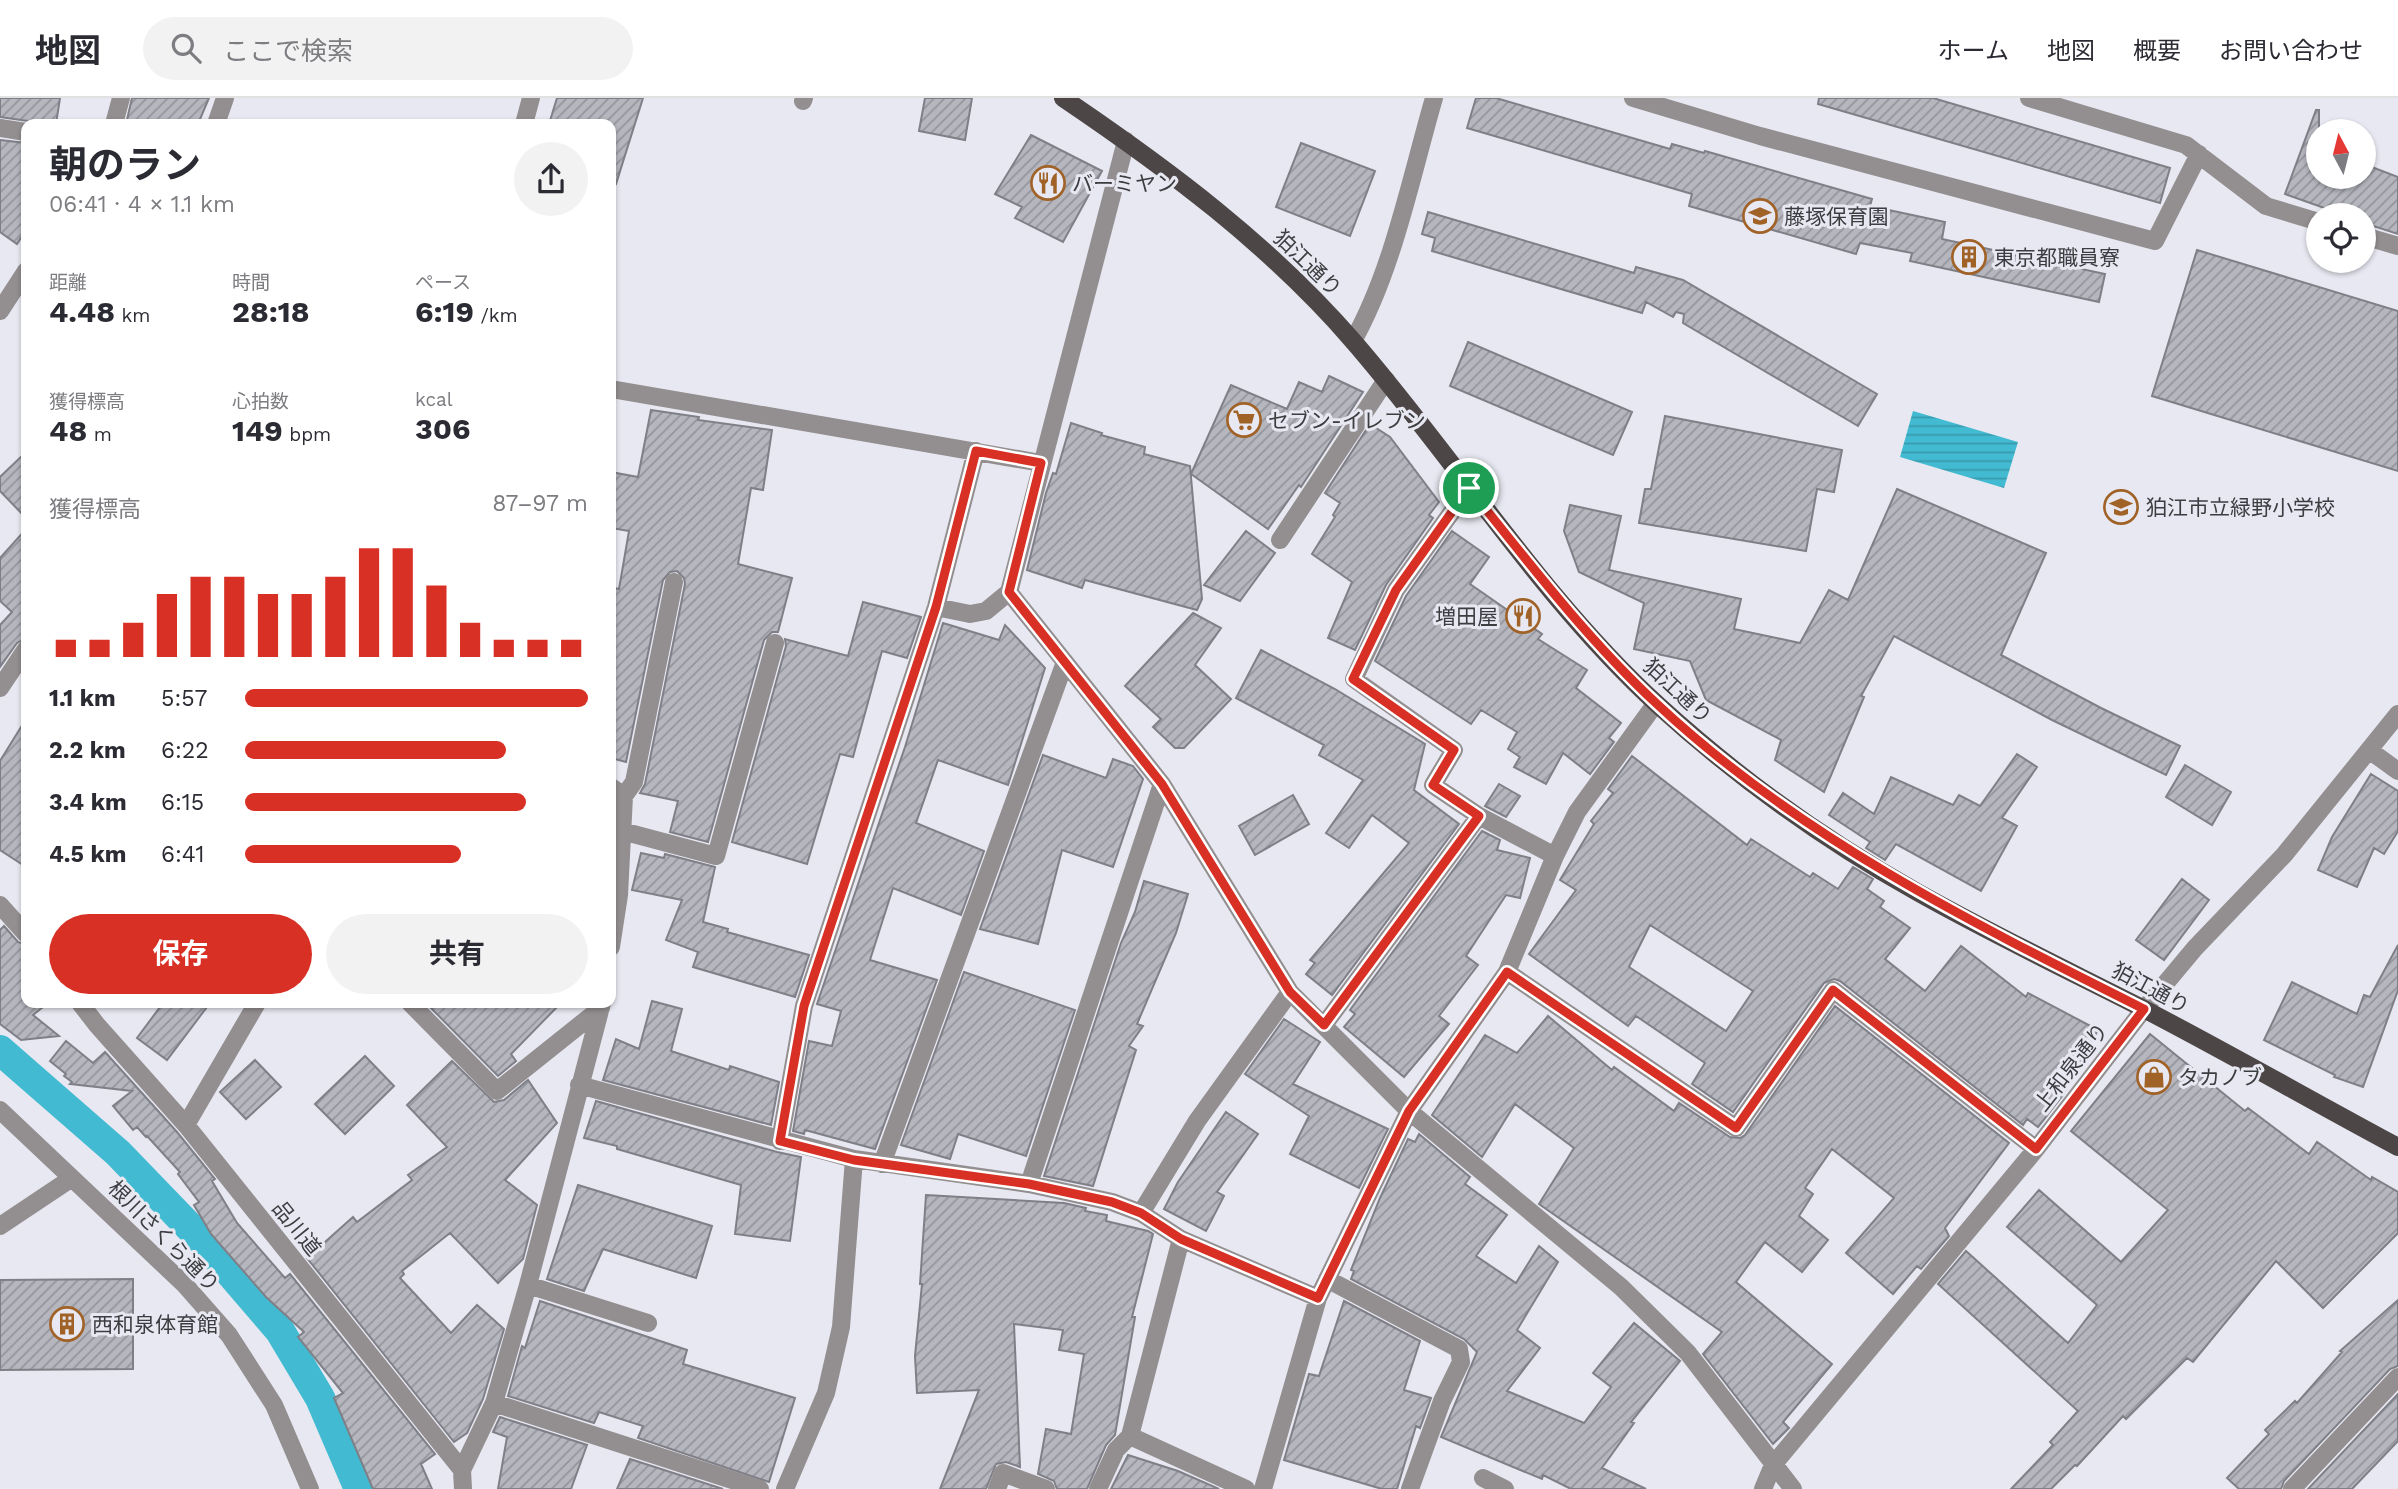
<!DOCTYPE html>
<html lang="ja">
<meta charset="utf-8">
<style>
body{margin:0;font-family:"Work Sans","Noto Sans JP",sans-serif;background:#f2f2f3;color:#2b2b33;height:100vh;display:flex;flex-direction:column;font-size:26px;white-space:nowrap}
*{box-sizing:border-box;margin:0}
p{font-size:23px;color:#7c7c81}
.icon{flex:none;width:38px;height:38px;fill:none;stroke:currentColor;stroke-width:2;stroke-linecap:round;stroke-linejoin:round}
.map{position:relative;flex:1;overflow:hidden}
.sheet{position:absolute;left:21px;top:21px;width:595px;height:889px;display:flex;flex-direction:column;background:#fff;border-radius:14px;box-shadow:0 2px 5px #0004}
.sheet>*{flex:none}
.needle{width:46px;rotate:353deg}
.buttons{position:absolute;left:2306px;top:21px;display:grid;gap:14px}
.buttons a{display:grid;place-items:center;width:70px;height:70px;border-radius:50%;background:#fff;box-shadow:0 2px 5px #0004;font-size:35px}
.pin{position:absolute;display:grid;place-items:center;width:60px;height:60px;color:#fff;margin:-30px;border:4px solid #fff;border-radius:50%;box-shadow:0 2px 7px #0007}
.round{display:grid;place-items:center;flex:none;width:74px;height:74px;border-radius:37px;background:#f2f2f3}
.head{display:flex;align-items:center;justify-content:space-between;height:119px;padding:0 28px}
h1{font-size:38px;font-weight:700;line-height:52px}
.metrics{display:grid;grid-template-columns:repeat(3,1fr);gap:10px;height:119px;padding:7px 28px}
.metrics div{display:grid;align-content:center}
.metrics b{font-size:30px;font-weight:700}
.metrics small{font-size:19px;font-weight:400}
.metrics p{font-size:19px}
.chart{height:196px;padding:14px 28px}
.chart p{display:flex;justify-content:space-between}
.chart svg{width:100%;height:126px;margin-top:7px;stroke:#d93025;stroke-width:6}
.cta{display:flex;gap:14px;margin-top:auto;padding:14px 28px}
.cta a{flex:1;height:80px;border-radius:42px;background:#d93025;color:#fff;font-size:28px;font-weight:700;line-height:80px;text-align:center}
.cta a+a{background:#f2f2f3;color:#2b2b33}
ul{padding:0 28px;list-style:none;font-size:23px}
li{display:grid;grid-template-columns:112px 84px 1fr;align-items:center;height:52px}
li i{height:18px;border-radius:9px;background:#d93025}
header{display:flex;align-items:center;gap:42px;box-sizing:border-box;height:98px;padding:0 35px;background:#fff;border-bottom:2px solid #e1e1e2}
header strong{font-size:33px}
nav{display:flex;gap:38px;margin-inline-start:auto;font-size:24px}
.search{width:490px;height:63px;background:#f2f2f3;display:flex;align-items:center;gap:18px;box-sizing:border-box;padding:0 24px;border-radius:38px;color:#7c7c81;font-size:26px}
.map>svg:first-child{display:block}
.water{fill:url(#water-rules)}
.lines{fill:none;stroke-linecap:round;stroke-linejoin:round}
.canal{stroke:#42bbd2;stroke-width:30}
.building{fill:url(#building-hatch);stroke:#7f7f87;stroke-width:2;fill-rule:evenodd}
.minor{stroke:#938e8f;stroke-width:18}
.major{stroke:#4d4646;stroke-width:18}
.route-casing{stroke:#fff;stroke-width:14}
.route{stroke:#d93025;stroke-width:9}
.labels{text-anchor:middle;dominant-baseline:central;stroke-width:6;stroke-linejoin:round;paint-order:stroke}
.poi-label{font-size:21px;fill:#3c3d40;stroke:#e7e8f1;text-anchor:start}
.street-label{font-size:21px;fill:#3c3d40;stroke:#e7e8f1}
</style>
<header>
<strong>地図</strong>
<div class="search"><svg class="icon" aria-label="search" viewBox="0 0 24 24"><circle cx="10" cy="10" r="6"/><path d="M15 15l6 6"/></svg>ここで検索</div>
<nav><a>ホーム</a><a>地図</a><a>概要</a><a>お問い合わせ</a></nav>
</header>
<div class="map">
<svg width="2398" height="1391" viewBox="0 0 2398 1391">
<defs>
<pattern id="water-rules" width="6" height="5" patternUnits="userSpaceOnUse" patternTransform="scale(1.75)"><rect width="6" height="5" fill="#42bbd2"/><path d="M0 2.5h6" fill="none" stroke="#3899ac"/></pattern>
<pattern id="building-hatch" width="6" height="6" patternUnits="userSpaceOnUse" patternTransform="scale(1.75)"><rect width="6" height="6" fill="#b5b6be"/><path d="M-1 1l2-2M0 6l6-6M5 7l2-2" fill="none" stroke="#94959c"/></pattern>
</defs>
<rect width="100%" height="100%" fill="#e7e8f1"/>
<!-- water -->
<path class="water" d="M1913,313L2018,344L2004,390L1900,359Z"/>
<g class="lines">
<!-- canal -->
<path class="canal" d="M0,952L118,1055L201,1141L280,1233L320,1300L359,1391"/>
</g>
<!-- building -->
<path class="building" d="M0,0H60L56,26H34L28,23L0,19Z
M132,0H209L198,26H126Z
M557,0H643L616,86L611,85V26H549Z
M925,0H972L965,42L919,33Z
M1476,0H1496L1670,51L1672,46L1704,55L1705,53L1872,101L1870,108L1945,124L1942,141L2105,176L2099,204L1910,163L1912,155L1860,145L1856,156L1689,108L1692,96L1467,30Z
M1819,0H1933L2170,70L2160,105L1818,6Z
M2316,12H2319V79H2364V66L2398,79V136L2364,125V117H2344L2285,96Z
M1031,37L1102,73L1063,144L1015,120L1022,109L995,96Z
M0,42L26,45V132L17,146L0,134Z
M1301,45L1375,73L1350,138L1276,109Z
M1428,114L1634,175L1636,169L1683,182L1877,296L1858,328L1683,225L1684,216L1676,214L1673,219L1646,204L1642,215L1432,153L1435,140L1422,136Z
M2197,152L2398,213V373L2152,298Z
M1468,244L1632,314L1613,357L1450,288Z
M1329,278L1363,294L1301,389L1299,387L1268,431L1191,376L1231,287L1287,311L1299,284L1322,294Z
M651,312L699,319L698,322L772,332L763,392L751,390L738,466L792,480L778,534H772L764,542L708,744L670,734L678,703L640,695L645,686L685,486L684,480L677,473L670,474L663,482L626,664L611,660V514L614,490L619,491L629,433L611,430V374L638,379Z
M1665,318L1842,352L1834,394L1817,391L1806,453L1639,425L1645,391H1651Z
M1071,325L1102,335L1101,337L1145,349L1144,356L1190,368L1202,501L1197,512L1085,482L1082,490L1027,472L1046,395L1053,375L1056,376Z
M1370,326L1390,339L1439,404L1429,417L1433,420L1386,487L1355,552L1328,540L1352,484L1312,456L1335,419L1333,417L1340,405L1325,395Z
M26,354V420L0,393V379Z
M1897,391L2046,455L2001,557L2101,610L2180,648L2166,677L2052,622L1894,538L1861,598L1864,599L1824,694L1775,662L1781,642L1706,602L1690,563L1634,551L1644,505L1579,474L1564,433L1570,407L1621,418L1609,472L1741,501L1734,531L1800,545L1829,492L1848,502Z
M26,431V540L17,545L0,569V527L12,514L0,503V460Z
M1246,433L1275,455L1240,503L1204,487Z
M1452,433L1489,459L1470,486L1542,536L1538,541L1587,572L1576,590L1621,625L1609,640L1614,644L1590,676L1563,655L1546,686L1514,669L1520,659L1508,651L1517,634L1481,612L1471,626L1375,563L1406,498Z
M863,504L921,519L907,560L882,553L853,659L840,656L807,766L732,744L786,548L785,541L848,558Z
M1193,515L1221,530L1195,567L1231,601L1184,650H1175L1153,629L1161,621L1125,588Z
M943,525L999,542L1005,527L1045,570L1008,687L938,662L916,725L984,753L961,817L893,790L870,862L937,882L875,1051L805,1032L804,1036L793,1033L809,943L832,948L841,913L817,906L905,649Z
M1261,552L1335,591L1425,646L1414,692L1459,726L1332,897L1306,876L1315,865L1310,862L1409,745L1372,717L1349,750L1326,735L1363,682L1319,657L1324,647L1236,600Z
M26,621V769L0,752V663Z
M2017,656L2037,669L2002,720L2017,728L1981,793L1896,746L1885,762L1866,750L1870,744L1829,717L1843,695L1874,716L1891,679L1953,707L1959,697L1980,708Z
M1043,657L1106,680L1113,661L1133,668L1143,681L1113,769L1062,752L1038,846L980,831Z
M1632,658L1747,747L1751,741L1810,779L1813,775L1838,791L1853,769L1873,781L1867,791L1884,803L1880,809L1910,830L1885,861L1925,893L1961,848L2026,899L2028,895L2098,932L2063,997L2038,1029L2027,1021L2023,1027L1840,883L1834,881L1824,885L1733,1014L1692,986L1705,965L1636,918L1628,928L1529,856L1576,792L1560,782L1594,726L1591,723L1613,695L1608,691ZM1650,827L1753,893L1726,933L1629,869Z
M2185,667L2231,694L2212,727L2166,699Z
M2371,676L2398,693V733L2384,756L2374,750L2357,789L2318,772L2332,739Z
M1499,686L1520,698L1506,719L1485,708Z
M1293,697L1309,726L1255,757L1239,728Z
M1482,733L1500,742L1497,752L1530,760L1520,800L1506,797L1466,858L1478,867L1439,918L1449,926L1404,979L1344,929L1355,916L1350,912Z
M641,755L664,760L665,756L715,769L703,824L728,831L727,834L809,857L795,899L693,869L698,854L666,842L682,802L632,792Z
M2182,781L2209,802L2164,862L2136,842Z
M1144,783L1188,796L1176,835L1137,926L1143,928L1129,948L1136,952L1093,1088L1044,1078L1121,845L1135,814Z
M4,828L18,844L26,847V905H48L33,917L59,938L21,942L0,926V832Z
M2398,847V892L2363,989L2334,979L2335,977L2264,942L2292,884L2357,916L2364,897L2370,899Z
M964,874L1075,912L1026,1058L958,1036L950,1061L901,1047Z
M652,903L682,911L671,953L729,972L730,968L779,984L771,1027L603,982L616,941L639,951Z
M163,905H210L167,962L137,940Z
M426,905H561L511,956L516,963L498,978Z
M1835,908L2009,1045L1945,1130L1949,1138L1921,1171L1917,1168L1893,1196L1846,1155L1894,1100L1832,1051L1805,1090L1813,1096L1799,1118L1828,1142L1802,1174L1765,1144L1736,1184L1832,1266L1783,1324L1789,1330L1773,1346L1703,1256L1722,1234L1539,1106L1574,1050L1515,1006L1482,1059L1432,1017L1485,937L1517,955L1548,918L1612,972L1614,969L1674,1013L1679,1005L1730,1039L1740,1040L1745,1037Z
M1284,921L1320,944L1293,986L1388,1031L1359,1090L1290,1056L1309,1018L1245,976Z
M2150,936L2245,1013L2248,1010L2309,1056L2317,1044L2371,1082L2372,1079L2398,1094V1135L2323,1210L2276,1163L2193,1264L2187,1260L2126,1321L2123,1318L2077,1368L2075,1367L2051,1391H2011L2053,1347L2050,1344L2078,1313L1938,1186L1966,1153L2068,1245L2097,1207L2007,1129L2039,1092L2121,1164L2168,1112L2071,1033Z
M66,943L93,965L105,954L177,1034L215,1081L212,1083L237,1125L285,1180L290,1176L435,1356L421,1366L432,1391H373L334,1300L343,1295L298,1239L304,1234L266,1199L211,1136L194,1107L199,1104L178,1076L180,1074L147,1038L146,1039L137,1029L133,1032L113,1008L132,993L70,986L72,984L64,978L66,976L50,963Z
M365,958L394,988L345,1036L315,1006Z
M255,962L281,989L246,1021L220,994Z
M452,963L494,1004L504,1002L528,982L557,1025L505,1082L537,1107L523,1161L498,1185L450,1135L402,1173L404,1176L400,1180L451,1235L477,1207L504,1231L483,1301L467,1335L454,1344L307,1160L353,1119L357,1124L412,1082L408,1077L447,1049L407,1007Z
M596,1003L777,1054L801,1059L790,1143L735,1136L741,1087L617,1051V1048L584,1040Z
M1226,1014L1258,1036L1217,1094L1224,1098L1206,1133L1164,1111L1178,1084Z
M1419,1036L1470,1079L1465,1086L1507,1117L1476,1158L1516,1185L1539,1148L1558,1164L1517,1232L1540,1250L1507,1293L1584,1325L1611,1289L1593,1275L1634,1225L1680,1263L1631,1324L1634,1325L1602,1370L1646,1391H1571L1543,1377L1542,1381L1441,1339L1477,1254L1464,1241L1351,1181L1354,1173L1351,1172L1380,1100L1408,1041L1415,1044Z
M578,1087L712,1128L696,1180L603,1151L584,1193L547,1181Z
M926,1097L1064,1105L1086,1110L1085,1113L1107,1117L1106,1123L1148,1133L1153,1136L1132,1219H1135L1115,1337L1106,1347L1087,1391H1057L1054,1383L1038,1376L1046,1331L1071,1336L1084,1256L1059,1252L1063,1232L1014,1226L1020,1369L1006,1364L996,1366L986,1391H940L979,1292L917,1295L915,1258L922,1186H920Z
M133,1181V1271L0,1272V1182Z
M2398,1202V1268L2390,1271L2284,1383L2281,1391H2239L2227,1380L2269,1336L2265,1332L2295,1303L2297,1305L2342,1254L2340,1253Z
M540,1203L687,1252L683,1266L795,1300L769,1384L638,1340L643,1328L599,1314L594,1325L508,1298L522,1248L525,1250Z
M1344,1203L1420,1243L1404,1292L1431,1300L1420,1330L1416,1328L1397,1391H1382L1284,1362L1309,1276L1319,1278Z
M2398,1296V1343L2352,1391H2308Z
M500,1319L587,1347L571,1391H498L507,1339L493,1334Z
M1128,1357L1178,1373L1219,1391H1111Z
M630,1361L723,1391H617Z"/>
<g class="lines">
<!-- minor -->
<path class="minor" d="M1633,0L1760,38L2155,143L2199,56
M2029,0L2186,47L2266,108L2319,124
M803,3L804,0
M114,26L121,0
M216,26L225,0
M524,26L531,0
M0,30L26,34
M2364,138L2398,148
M0,213L26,173
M1353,243C1393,172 1411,79 1434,0
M611,291L1041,365
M1469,390L1396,492L1354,581L1454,652L1433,687L1479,718L1555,758
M1280,442L1386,282
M936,509L970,516L986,513L1009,494
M1065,564L1162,686L1290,894L1197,1023L1141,1115
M0,590L26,551
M2369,652L2398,673
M611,689L624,698L619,797L611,849
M624,698L634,684L674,484
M622,733L716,758L775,545
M0,807L26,836
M1507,874L1736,1030L1833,892L2036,1051
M1290,894L1409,1013L1621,1189L1688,1255L1793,1391
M80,905L97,927L186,1027L462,1372L463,1391
M410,905L497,993L601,910
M1324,927L1479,718
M579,987L854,1061L1029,1086L1112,1104L1141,1115L1181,1141L1318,1200
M0,1012L185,1187L229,1237L274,1307L310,1391
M186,1027L257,905
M780,1043L804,908L936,509L976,353
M882,1066L1065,564L1009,494L1126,43
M1029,1086L1162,686
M0,1128L72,1080
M1181,1141L1130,1338L1246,1391
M1327,1181L1459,1251L1461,1264L1442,1303L1410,1391
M528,1187L648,1225
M494,1305L760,1391
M462,1372L494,1305L528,1187L602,905
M1483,1380L1505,1391
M785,1391L826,1295L841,1229L854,1061
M997,1391L1003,1375L1046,1391
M1098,1391L1116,1352L1130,1338
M1263,1391L1318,1200L1409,1013L1507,874L1555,758L1577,714L1656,605
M1763,1391L1773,1367L2036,1051L2144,911L2195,850L2284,757L2398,616
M2292,1391L2398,1279"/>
<!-- major -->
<path class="major" d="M1063,0C1168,71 1270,147 1353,243C1457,363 1541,500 1658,607C1737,679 1824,742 1917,794C1990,835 2065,871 2140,909C2227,954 2312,1003 2398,1049"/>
</g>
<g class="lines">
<!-- route casing -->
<g class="route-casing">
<path id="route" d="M976,353L1041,365L1009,494L1162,686L1290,894L1324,927L1479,718L1433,687L1454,652L1353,581L1396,492L1469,390C1529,465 1587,541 1657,606C1799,739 1972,825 2144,911L2036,1051L1833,892L1736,1030L1507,874L1409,1013L1318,1200L1181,1141L1141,1115L1112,1104L1029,1086L854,1062L780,1043L804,908L936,509Z"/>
</g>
<!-- route -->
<use href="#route" class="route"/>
</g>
<!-- icons -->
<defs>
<g id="restaurant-ring" transform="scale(1.75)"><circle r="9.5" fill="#e7e8f1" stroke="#a06227" stroke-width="1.5"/><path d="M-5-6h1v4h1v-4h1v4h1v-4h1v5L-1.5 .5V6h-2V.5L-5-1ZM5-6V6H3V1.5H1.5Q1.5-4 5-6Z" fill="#a06227"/></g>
<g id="school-ring" transform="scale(1.75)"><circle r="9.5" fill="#e7e8f1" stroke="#a06227" stroke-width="1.5"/><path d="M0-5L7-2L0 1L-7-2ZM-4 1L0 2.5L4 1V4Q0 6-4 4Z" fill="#a06227"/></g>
<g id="building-ring" transform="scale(1.75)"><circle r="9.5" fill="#e7e8f1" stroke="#a06227" stroke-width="1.5"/><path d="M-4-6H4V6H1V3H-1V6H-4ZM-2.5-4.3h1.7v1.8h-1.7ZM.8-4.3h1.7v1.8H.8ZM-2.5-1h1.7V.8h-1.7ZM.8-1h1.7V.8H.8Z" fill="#a06227"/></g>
<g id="supermarket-ring" transform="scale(1.75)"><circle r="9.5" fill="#e7e8f1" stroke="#a06227" stroke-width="1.5"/><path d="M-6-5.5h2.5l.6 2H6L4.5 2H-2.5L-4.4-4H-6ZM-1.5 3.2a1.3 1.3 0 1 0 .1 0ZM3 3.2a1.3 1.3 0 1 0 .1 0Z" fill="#a06227"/></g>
<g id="shop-ring" transform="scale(1.75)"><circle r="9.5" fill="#e7e8f1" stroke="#a06227" stroke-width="1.5"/><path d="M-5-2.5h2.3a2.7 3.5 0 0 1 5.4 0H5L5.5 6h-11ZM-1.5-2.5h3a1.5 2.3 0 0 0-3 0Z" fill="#a06227"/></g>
</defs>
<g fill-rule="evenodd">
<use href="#restaurant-ring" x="1048" y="85"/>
<use href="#school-ring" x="1760" y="118"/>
<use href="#building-ring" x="1969" y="159"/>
<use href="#supermarket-ring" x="1244" y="322"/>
<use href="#school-ring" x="2121" y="409"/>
<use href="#restaurant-ring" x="1523" y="518"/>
<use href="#shop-ring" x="2154" y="979"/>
<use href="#building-ring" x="67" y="1226"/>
</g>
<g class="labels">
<!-- poi labels -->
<g class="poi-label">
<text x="1072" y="85">バーミヤン</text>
<text x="1784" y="118">藤塚保育園</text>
<text x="1994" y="159">東京都職員寮</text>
<text x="1268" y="322">セブン-イレブン</text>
<text x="2146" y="409">狛江市立緑野小学校</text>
<text x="1498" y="518" text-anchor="end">増田屋</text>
<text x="2178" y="979">タカノブ</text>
<text x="92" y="1226">西和泉体育館</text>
</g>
<!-- street labels -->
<g class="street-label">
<text transform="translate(1308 165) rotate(44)">狛江通り</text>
<text transform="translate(1678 593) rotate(43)">狛江通り</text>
<text transform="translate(2151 890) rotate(28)">狛江通り</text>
<text transform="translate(2071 969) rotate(-52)">上和泉通り</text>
<text transform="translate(297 1130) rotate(51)">品川道</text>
<text transform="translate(164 1138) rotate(45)">根川さくら通り</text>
</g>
</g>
</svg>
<div class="buttons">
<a><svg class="needle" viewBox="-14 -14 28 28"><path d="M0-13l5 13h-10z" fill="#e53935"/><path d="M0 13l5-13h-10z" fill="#7c7c81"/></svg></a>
<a><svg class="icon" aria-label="locate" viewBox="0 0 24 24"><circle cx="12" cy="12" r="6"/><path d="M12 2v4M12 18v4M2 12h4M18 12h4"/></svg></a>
</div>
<div class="pin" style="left:1469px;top:390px;background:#1e9e55"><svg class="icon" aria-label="arrive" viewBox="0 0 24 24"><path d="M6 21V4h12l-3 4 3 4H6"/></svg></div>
<section class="sheet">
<div class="head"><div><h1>朝のラン</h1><p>06:41 · 4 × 1.1 km</p></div><a class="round"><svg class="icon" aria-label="share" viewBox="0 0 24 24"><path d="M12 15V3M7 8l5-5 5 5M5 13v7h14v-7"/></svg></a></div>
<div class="metrics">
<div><p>距離</p><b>4.48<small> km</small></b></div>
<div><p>時間</p><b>28:18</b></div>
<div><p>ペース</p><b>6:19<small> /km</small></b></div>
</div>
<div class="metrics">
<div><p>獲得標高</p><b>48<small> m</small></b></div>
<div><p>心拍数</p><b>149<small> bpm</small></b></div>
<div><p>kcal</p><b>306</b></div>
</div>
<div class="chart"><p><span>獲得標高</span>87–97 m</p>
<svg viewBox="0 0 160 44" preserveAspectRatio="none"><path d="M5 44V38M15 44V38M25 44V32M35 44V22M45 44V16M55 44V16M65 44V22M75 44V22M85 44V16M95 44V6M105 44V6M115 44V19M125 44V32M135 44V38M145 44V38M155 44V38"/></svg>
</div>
<ul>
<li><b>1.1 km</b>5:57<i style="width:100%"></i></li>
<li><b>2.2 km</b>6:22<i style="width:76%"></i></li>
<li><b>3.4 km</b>6:15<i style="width:82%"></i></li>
<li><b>4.5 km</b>6:41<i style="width:63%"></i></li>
</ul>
<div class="cta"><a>保存</a><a>共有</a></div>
</section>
</div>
